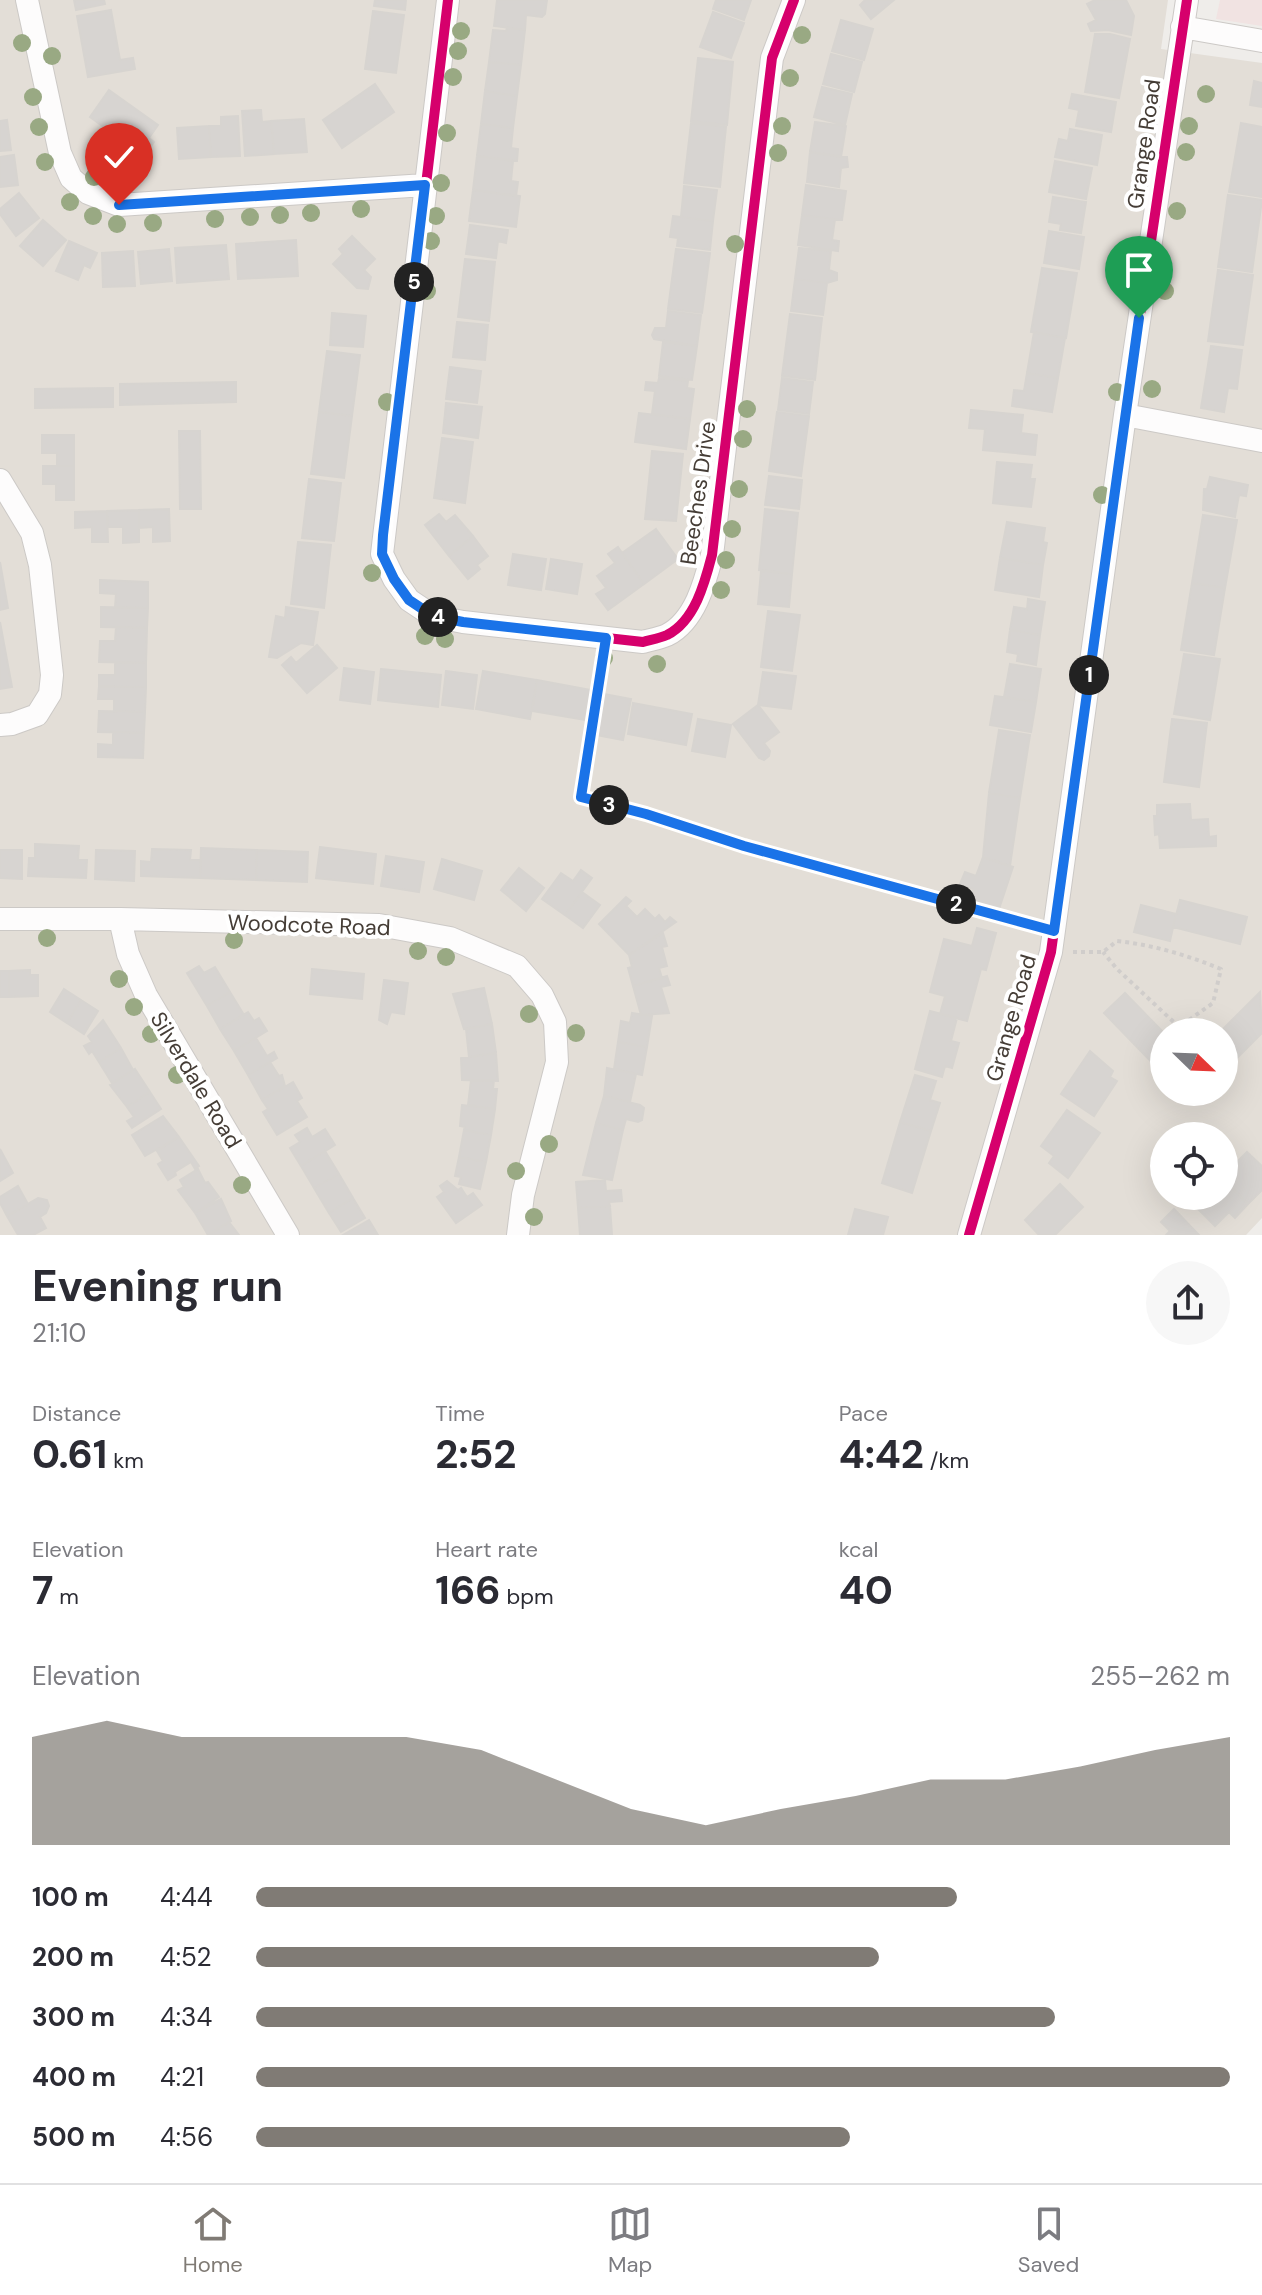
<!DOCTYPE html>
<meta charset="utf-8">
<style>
body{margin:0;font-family:"DM Sans",sans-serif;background:#f7f7f7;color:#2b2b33;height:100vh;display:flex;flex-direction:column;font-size:30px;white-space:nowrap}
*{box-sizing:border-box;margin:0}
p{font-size:26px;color:#7c7c81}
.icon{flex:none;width:44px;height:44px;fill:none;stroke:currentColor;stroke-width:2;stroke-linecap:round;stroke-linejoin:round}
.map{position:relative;height:1235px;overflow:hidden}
.details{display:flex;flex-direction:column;background:#fff;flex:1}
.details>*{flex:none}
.needle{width:52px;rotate:113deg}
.controls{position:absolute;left:1150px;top:1018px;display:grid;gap:16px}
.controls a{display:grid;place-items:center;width:88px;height:88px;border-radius:50%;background:#fff;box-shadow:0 8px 32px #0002;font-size:40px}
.pin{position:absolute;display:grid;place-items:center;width:68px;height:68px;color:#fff;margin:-82px -34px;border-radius:50% 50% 50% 0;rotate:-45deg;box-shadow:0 0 8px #0007}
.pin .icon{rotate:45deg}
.km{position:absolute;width:40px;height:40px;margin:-20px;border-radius:50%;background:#222;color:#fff;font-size:22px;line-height:40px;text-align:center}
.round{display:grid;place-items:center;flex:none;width:84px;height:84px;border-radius:42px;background:#f7f7f7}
.summary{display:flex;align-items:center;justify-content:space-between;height:136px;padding:0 32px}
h1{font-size:44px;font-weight:700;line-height:60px}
.metrics{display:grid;grid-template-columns:repeat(3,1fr);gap:12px;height:136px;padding:8px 32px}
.metrics div{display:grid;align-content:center}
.metrics b{font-size:40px;font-weight:700}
.metrics small{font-size:22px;font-weight:400}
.metrics p{font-size:22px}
.chart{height:224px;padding:16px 32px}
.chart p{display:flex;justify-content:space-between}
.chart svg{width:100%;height:144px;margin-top:8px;fill:#807b75;opacity:.7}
ul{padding:0 32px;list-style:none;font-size:26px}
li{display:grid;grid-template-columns:128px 96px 1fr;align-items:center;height:60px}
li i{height:20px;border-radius:10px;background:#807b75}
.dock{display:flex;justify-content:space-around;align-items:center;height:112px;border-top:2px solid #e1e1e2;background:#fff;font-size:22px;color:#7c7c81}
.dock a{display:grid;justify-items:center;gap:4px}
.dock .active{color:#807b75}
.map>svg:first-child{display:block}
.residential{fill:#e3ded7;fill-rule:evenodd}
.medical{fill:#f1e3e2}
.building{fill:#d7d4d1;stroke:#d7d4d0;stroke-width:2}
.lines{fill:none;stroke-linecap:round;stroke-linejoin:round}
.street-casing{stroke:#ccc9c6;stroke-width:24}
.path{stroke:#d0cdcb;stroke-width:4;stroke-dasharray:4 4;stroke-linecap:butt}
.street{stroke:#fdfcfc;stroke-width:22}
.cycleway-casing{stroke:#fff;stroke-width:15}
.cycleway{stroke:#d6006c;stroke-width:10}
.tree{fill:#99a983}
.route-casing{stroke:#fff;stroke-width:16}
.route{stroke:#1a73e8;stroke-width:10}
.labels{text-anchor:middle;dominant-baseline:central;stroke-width:8;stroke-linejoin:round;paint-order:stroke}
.street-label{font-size:22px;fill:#453d36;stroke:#fff}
</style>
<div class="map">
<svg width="1262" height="1235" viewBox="0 0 1262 1235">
<rect width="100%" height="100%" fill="#efedea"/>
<!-- residential -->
<path class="residential" d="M0,0H1168L1161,49L1262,63V1218L1246,1235H0ZM1164,1032H1224V1092H1164ZM1164,1136H1224V1196H1164Z"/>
<!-- medical -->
<path class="medical" d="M1220,0H1262V26L1216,19Z"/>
<!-- building -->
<path class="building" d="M74,0H104L105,4L76,10Z
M375,0H406L405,10L374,6Z
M497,0H547L545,14L542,17L526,15L525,30L494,26Z
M716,0H751L744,20L713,9Z
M865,0H894L871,19L860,5Z
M1095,0H1126L1134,16L1131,35L1108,30L1091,31L1088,24L1096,20L1087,4Z
M111,10L120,60L133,58L135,69L88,77L77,16Z
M373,11L404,15L396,73L365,69Z
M713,12L744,23L731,58L700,47Z
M841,20L873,29L864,60L832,51Z
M507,28L525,30L521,65L489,62L493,30L506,31Z
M1095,34H1110L1130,39L1119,98L1085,92Z
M831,54L862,62L854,92L823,84Z
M698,58L733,62L727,125L691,121Z
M489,62L521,65L517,96L485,91Z
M1254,81L1262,83V107L1250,105Z
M375,84L394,112L342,148L323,120Z
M822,87L852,94L845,125L814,117Z
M109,90L158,125L149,138L154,142L144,156L90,117Z
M485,91L517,96L513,128L481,124Z
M1072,94L1116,102L1111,132L1076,126L1079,110L1069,108Z
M261,110L262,122L271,121L274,154L245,156L242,111Z
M238,116L240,156L211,157L209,126H221V117Z
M304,119L307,152L274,154L271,121Z
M7,120L11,150L0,151V121Z
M815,122L846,126L841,157L810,152Z
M691,123L726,127L720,187L684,183Z
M1241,123L1262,127V197L1229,192Z
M481,124L513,128L511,148L518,149L517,161L477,156Z
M209,126L211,157L179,159L177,128Z
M1070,129L1102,135L1097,165L1055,157L1059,139L1068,141Z
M810,152L847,157L848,167L841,168L839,187L807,182Z
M14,155L18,185L0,187V157Z
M477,156L513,161L511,181L518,182L516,196L473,190Z
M1055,161L1092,168L1086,199L1049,192Z
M806,185L846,191L842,220L802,215Z
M684,186L717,190L713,221L681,217Z
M473,190L520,196L516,227L469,221Z
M19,193L39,218L16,236L0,214V209Z
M1228,195L1262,200L1252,272L1218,267Z
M1053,197L1086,202L1081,233L1060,230L1061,224L1049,222Z
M802,215L835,219L832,240L839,241L838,251L798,245Z
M673,216L713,221L710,250L677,246L678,238L670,237Z
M43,220L66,240L43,266L20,246Z
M470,225L508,230L506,243L498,241L496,258L466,254Z
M1049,231L1084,237L1079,269L1044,263Z
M352,236L375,259L364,270L371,277L368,289L357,288L333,264L343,254L339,249Z
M296,240L298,276L238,279L236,244Z
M69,241L97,253L90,268L84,265L78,280L56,271Z
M226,245L229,279L177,283L175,248Z
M799,248L831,251L829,270L837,273V280L827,283L795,279Z
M169,249L172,281L141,284L138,252Z
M676,249L710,253L702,313L668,309Z
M133,251L135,286L103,287L102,253Z
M465,259L495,262L489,321L458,317Z
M1042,268L1077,273L1066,338L1031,332Z
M1218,270L1253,275L1243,345L1208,341Z
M795,279L827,283L823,315L791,311Z
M668,311L701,315L697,346L654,339L652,335L655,328H666Z
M332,313L366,316L363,347L330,345Z
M790,314L822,318L815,380L782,376Z
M457,322L488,325L485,360L453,357Z
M1034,332L1065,338L1058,378L1027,373Z
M663,342L697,346L692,380L659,376Z
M1211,346L1242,350L1237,389L1228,388L1224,412L1201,408Z
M327,351L360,355L352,416L319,412Z
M450,367L481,371L477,403L446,399Z
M1027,373L1058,378L1052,412L1012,406L1014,390L1024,391Z
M659,378L688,381L687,388L694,389L690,419L652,414L655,391L645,390L646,382L658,383Z
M782,378L813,382L809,414L778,410Z
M236,382V402L120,405V384Z
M113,388V407L35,408V389Z
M446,403L482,407L478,438L443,433Z
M971,410L1023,415L1021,433L1037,435L1035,455L983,450L985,429L969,428Z
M319,412L352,416L344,478L311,474Z
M777,412L809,416L801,476L769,471Z
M639,413L690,419L686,449L635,442Z
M179,431H200L201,509H180Z
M42,435H74V466H57V453H42Z
M442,438L473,442L465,503L434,498Z
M652,451L683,454L676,521L645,519Z
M997,462L1032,465L1030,479H1035L1031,507L993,503Z
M43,466H74V500H56V484H43Z
M769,476L802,480L799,509L765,505Z
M1210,477L1248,485L1246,496L1239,495L1235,517L1203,510L1204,489H1207Z
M309,479L341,483L334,541L302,538Z
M169,509L170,541L153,542V527L139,528V510Z
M765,509L798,513L792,574L759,570Z
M139,510V542L123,543V527H108L107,511Z
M107,511L108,542H92V527L75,528V512Z
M439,514L446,522L455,515L473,536L449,556L425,525Z
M1203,515L1237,520L1225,588L1192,583Z
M1007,522L1045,528L1043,542L1047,543L1043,565L1000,558Z
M656,529L678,559L644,584L622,553Z
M473,536L488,556L477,565L480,569L468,579L449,556Z
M298,542L331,545L324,608L291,604Z
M618,547L644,584L608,610L596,594L606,588L597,576L615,563L608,554Z
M513,554L546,559L541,590L508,585Z
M1000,558L1043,565L1039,597L995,590Z
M551,559L582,564L577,594L546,589Z
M0,562L8,608L0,610Z
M761,571L792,574L789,607L758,604Z
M100,580L148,582V608L115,607L116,594L100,593Z
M1192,583L1225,588L1214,655L1181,650Z
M1028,599L1045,602L1040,635L1010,630L1014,607L1027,609Z
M101,607L148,608L147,628L101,627Z
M286,607L318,612L313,645L301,643L277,658L269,657L276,616L285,618Z
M768,611L800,615L792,671L761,667Z
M0,622L12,687L0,689Z
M116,627L147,628L146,663L99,662L100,641H115Z
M1010,630L1040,635L1036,665L1017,661L1018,654L1007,652Z
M317,645L337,668L307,693L282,665L291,657L296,663Z
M1184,654L1220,659L1210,720L1174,714Z
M115,662L146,663V687L99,686V675H115Z
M1010,664L1041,669L1036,702L1004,697Z
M344,668L374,672L370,704L340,700Z
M381,669L441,675L438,707L378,700Z
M446,671L477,675L473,709L442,705Z
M483,671L537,680L530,719L476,709Z
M763,672L796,676L791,709L758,705Z
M537,680L591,690L586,720L532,711Z
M99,686L146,687L145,712L114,711V699H98Z
M604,694L631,699L623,740L596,735Z
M995,696L1036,702L1031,732L990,725Z
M633,703L692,714L686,745L628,734Z
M758,705L779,732L764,743L770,751L769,756L764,760L759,758L733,724Z
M99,711L145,712L144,733L98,732Z
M698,719L731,725L725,757L692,751Z
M1172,719L1207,723L1199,787L1164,782Z
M999,730L1030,735L1020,798L989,793Z
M113,732L144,733L143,758L98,757V744L113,745Z
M989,793L1020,798L1010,866L983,857Z
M1190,804L1191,820L1208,819L1209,837L1216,836V846L1160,848L1159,834L1155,835L1154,816H1157V805Z
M35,844L79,846L78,860H87L86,878L28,876L29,858H35Z
M320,847L376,854L373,884L316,878Z
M201,848L257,850L256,880L200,878Z
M152,849L191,850L190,860H201L200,878L141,876V861L151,862Z
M0,850H22V879L0,878Z
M96,850L135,851L134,881L95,879Z
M257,850L308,852L307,882L256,880Z
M386,856L424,862L419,892L381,886Z
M983,857L1013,867L998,912L969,902L973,889L960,884L965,872L976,876Z
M442,859L482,871L474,900L434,889Z
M519,868L544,888L526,911L501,890Z
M581,870L592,878L565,915L542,899L561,873L573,881Z
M582,892L600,905L583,928L565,915Z
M626,897L631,901L626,906L637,917L645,909L655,919L659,915L665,922L670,917L676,922L629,955L599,924Z
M1180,900L1247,917L1240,944L1173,927Z
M1141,905L1176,914L1170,941L1134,932Z
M977,928L996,933L986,970L981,969L967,1021L940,1014L945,996L930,992L944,939L972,946Z
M663,933L667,946L662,947L667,966L659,968L662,978L633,986L628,968L632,967L629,955Z
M199,966L204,973L215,967L230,992L207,1006L187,973Z
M312,969L364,974L362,999L310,994Z
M30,970V975H38V996L9,997V971Z
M0,971H9V997H0Z
M667,976L670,985L661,987L669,1013L641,1015L633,986Z
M384,980L408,983L404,1014L391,1012L387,1024L379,1020Z
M484,988L492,1024L464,1029L453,994Z
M64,989L81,1000L67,1023L50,1012Z
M230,992L244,1015L220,1029L207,1006Z
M1260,992L1262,1033L1224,1071V1032H1220Z
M1125,993L1164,1033V1075L1104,1013Z
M81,1000L98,1011L84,1034L67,1023Z
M930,1011L957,1018L951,1041L959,1043L952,1068L945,1066L942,1077L915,1069Z
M248,1012L254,1021L259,1018L267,1031L234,1051L220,1029Z
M632,1013L652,1016L647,1047L618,1042L621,1021L630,1023Z
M103,1020L121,1048L99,1062L92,1051L89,1054L84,1046L92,1042L88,1036Z
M492,1024L496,1053L469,1057L466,1029Z
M256,1038L267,1056L274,1052L277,1058L248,1075L234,1051Z
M618,1042L647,1047L642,1075L614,1069Z
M121,1048L133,1070L112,1083L99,1062Z
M1090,1051L1113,1071L1110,1077L1117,1081L1094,1116L1061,1094Z
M496,1053L498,1081L462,1080L461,1058Z
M270,1062L279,1076L282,1075L285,1086L262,1100L248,1075Z
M607,1068L636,1074L630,1102L604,1096Z
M135,1069L150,1092L127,1107L110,1085Z
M915,1075L936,1081L930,1100L940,1103L931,1131L900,1122Z
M471,1080H494L493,1089H497L495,1109L468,1105Z
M293,1082L302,1098L297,1101L307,1117L277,1135L263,1112L268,1109L262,1100Z
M150,1092L161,1109L132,1128L127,1121L134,1117L127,1107Z
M604,1096L640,1105L644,1108L642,1120L638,1122L626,1119L623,1130L596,1123Z
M462,1105L495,1109L491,1135L464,1130L465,1127L460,1126Z
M1067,1110L1100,1133L1068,1178L1049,1163L1054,1156L1041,1146Z
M163,1116L179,1137L145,1156L132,1135Z
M900,1122L931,1131L912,1193L882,1183Z
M596,1123L623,1130L612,1180L583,1175Z
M307,1128L312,1137L325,1129L335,1145L301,1166L290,1148L300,1142L295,1135Z
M464,1130L491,1135L486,1162L459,1157Z
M179,1137L199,1166L195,1169L191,1162L175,1172L176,1175L168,1180L158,1164L163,1161L157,1151Z
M0,1149L13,1173L0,1181Z
M325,1151L339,1174L314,1188L301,1166Z
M1247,1152L1262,1166V1190L1248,1204L1224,1179V1161L1231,1168Z
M459,1157L486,1162L480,1189L459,1184L461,1177L455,1176Z
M198,1169L205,1183L208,1182L219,1197L195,1213L178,1190L184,1187L180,1180Z
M339,1174L353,1198L329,1213L314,1188Z
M1224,1179L1248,1204L1235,1218L1229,1212L1215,1226L1194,1205L1203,1196H1224Z
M605,1180L606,1191L621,1190L622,1201L609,1202L610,1206L578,1208L576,1182Z
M447,1181L458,1190L461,1188L467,1197L473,1193L482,1205L456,1223L437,1197L444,1192L440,1186Z
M1060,1184L1083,1207L1055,1235H1039L1025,1220Z
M18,1186L28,1204L7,1216L0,1203V1197Z
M38,1198L47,1200L49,1206L46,1213L40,1217L46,1228L33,1235H18L7,1216Z
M353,1198L365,1218L341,1232L329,1213Z
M221,1199L231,1221L208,1235L195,1213Z
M610,1206L612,1235H580L578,1208Z
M855,1209L888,1217L883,1235H848Z
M1174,1209L1199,1235H1166L1170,1231L1161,1222Z
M369,1220L378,1235H343Z
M229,1222L239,1235H208Z"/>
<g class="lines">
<!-- street casing -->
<g class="street-casing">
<path id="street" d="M27,0L60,153L71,178L88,193L119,205L425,185
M448,0L382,554L394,579L409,600L433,616L463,622L643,642C650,640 660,638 667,635C695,621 705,582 712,555L772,58L794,0
M1182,27L1262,41
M1125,415L1262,441
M0,480L32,533L40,565L52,675L50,694L37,715L12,724L0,725
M0,919H120L379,925L450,938L517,966L542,995L555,1022L557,1062L523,1195L518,1235
M120,919L128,954L146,995L288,1235
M969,1235L1051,952L1125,415L1187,0"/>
</g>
<!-- path -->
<path class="path" d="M602,661L581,797L646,814L744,846L1032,925
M1073,952H1103L1117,941C1153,945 1187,955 1221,969L1213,1003L1179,1027L1117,969L1103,952"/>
<!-- street -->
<use href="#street" class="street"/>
<!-- cycleway casing -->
<g class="cycleway-casing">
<path id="cycleway" d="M448,0L382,554L394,579L409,600L433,616L463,622L643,642C650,640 660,638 667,635C695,621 705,582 712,555L772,58L794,0
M969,1235L1051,952L1125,415L1187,0"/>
</g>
<!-- cycleway -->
<use href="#cycleway" class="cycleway"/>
</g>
<!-- trees -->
<g class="tree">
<circle cx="461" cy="31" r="9"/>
<circle cx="802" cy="35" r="9"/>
<circle cx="22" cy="43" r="9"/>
<circle cx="458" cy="51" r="9"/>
<circle cx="52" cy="56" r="9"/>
<circle cx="453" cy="77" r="9"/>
<circle cx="790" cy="78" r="9"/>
<circle cx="1206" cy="94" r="9"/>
<circle cx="33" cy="97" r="9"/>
<circle cx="782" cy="126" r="9"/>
<circle cx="1189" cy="126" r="9"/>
<circle cx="39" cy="127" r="9"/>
<circle cx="447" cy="133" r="9"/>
<circle cx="1186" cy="152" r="9"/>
<circle cx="778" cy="153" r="9"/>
<circle cx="45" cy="162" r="9"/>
<circle cx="94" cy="177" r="9"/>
<circle cx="441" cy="183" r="9"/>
<circle cx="70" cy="202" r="9"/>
<circle cx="361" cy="209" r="9"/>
<circle cx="1177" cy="211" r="9"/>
<circle cx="311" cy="213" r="9"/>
<circle cx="280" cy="215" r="9"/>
<circle cx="93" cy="216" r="9"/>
<circle cx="436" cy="216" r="9"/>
<circle cx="250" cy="217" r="9"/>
<circle cx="215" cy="219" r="9"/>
<circle cx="153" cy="223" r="9"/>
<circle cx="117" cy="224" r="9"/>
<circle cx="431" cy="241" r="9"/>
<circle cx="735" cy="244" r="9"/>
<circle cx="427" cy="291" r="9"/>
<circle cx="1165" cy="291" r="9"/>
<circle cx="1152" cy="389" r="9"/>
<circle cx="1117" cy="392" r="9"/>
<circle cx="387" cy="402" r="9"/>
<circle cx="747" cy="409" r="9"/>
<circle cx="743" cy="439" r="9"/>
<circle cx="739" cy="489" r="9"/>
<circle cx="1102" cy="495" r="9"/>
<circle cx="732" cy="529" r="9"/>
<circle cx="726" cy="560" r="9"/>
<circle cx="372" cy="573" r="9"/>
<circle cx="721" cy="590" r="9"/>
<circle cx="425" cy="636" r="9"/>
<circle cx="445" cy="639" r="9"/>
<circle cx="604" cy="658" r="9"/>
<circle cx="657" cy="664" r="9"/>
<circle cx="47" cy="938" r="9"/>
<circle cx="234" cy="940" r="9"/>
<circle cx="418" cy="951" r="9"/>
<circle cx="446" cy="957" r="9"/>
<circle cx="119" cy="979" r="9"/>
<circle cx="134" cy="1007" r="9"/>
<circle cx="529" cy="1014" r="9"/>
<circle cx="576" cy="1033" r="9"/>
<circle cx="151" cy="1034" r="9"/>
<circle cx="177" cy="1075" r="9"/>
<circle cx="549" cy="1144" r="9"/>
<circle cx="516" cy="1171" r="9"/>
<circle cx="242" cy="1185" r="9"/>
<circle cx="534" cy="1217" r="9"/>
</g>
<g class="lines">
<!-- route casing -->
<g class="route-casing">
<path id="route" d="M119,205L425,185L383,535L382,554L394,579L409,600L433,616L463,622L606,638L581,797L646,814L744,846L1054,931L1139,318"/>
</g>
<!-- route -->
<use href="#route" class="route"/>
</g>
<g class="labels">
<!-- street labels -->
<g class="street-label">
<text transform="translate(1144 144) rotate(-82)">Grange Road</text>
<text transform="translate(698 493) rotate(-82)">Beeches Drive</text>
<text transform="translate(309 925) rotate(2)">Woodcote Road</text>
<text transform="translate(1011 1018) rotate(-74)">Grange Road</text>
<text transform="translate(196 1080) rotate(59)">Silverdale Road</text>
</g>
</g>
</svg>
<div class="controls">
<a><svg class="needle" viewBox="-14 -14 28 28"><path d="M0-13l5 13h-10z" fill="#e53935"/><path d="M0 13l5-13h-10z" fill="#7c7c81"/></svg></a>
<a><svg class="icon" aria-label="locate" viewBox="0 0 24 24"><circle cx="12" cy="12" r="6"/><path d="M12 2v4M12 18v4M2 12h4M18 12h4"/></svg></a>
</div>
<div class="pin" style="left:1139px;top:318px;background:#1e9e55"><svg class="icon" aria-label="arrive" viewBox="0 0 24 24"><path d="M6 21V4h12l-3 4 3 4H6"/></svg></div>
<div class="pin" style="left:119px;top:205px;background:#d93025"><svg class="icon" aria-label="check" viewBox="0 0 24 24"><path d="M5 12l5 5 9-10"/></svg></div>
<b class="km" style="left:1089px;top:675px">1</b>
<b class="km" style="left:956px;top:904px">2</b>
<b class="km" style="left:609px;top:805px">3</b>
<b class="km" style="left:438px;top:617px">4</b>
<b class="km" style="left:414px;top:282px">5</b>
</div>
<section class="details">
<div class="summary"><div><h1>Evening run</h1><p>21:10</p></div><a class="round"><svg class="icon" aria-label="share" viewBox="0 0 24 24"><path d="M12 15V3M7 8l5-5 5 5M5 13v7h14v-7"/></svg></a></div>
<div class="metrics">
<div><p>Distance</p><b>0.61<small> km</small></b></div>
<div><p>Time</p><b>2:52</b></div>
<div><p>Pace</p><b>4:42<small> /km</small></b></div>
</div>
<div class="metrics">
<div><p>Elevation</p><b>7<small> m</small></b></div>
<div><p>Heart rate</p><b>166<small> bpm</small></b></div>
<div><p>kcal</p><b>40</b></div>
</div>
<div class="chart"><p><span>Elevation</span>255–262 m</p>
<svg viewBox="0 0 160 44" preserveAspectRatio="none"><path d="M0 44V11L10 6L20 11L30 11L40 11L50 11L60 15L70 24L80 33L90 38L100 33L110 29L120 24L130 24L140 20L150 15L160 11V44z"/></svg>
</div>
<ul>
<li><b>100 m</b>4:44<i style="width:72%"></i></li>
<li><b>200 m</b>4:52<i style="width:64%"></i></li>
<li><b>300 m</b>4:34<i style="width:82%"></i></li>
<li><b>400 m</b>4:21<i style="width:100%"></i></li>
<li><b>500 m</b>4:56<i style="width:61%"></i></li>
</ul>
</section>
<nav class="dock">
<a class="active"><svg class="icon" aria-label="home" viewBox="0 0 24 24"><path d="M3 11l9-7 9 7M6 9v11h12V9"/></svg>Home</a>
<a><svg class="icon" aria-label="map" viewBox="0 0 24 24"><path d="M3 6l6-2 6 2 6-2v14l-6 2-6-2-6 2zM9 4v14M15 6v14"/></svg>Map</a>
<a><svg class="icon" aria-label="saved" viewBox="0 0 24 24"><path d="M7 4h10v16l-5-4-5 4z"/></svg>Saved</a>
</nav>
